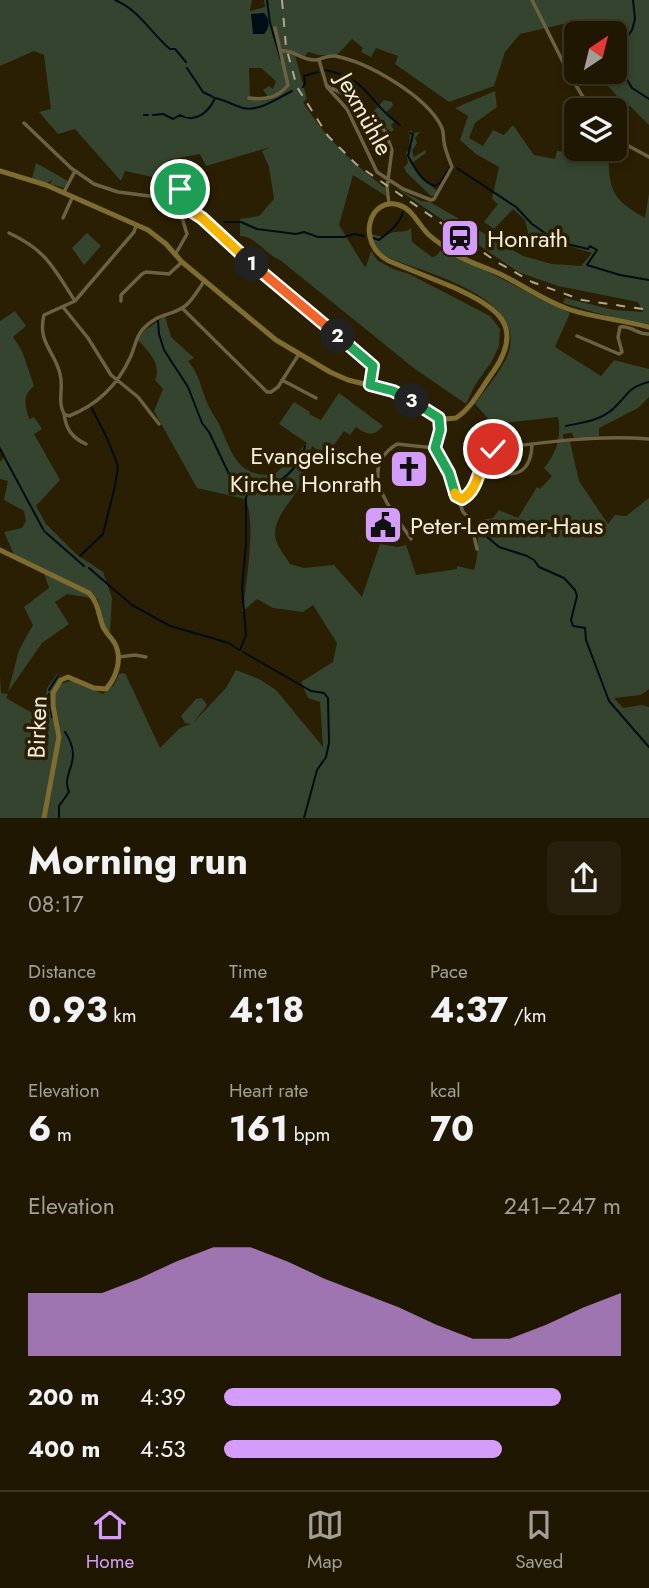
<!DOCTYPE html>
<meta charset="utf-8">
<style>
body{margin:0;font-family:Jost,sans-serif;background:#28200c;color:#f1f3f6;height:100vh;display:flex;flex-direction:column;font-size:26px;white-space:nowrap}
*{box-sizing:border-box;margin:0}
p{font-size:23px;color:#a29f99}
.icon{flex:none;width:38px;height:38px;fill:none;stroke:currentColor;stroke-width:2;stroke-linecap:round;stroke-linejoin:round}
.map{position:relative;height:818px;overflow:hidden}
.details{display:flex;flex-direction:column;background:#201702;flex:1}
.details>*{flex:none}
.needle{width:46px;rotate:35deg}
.fabs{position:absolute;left:564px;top:21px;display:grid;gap:14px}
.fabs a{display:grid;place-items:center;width:63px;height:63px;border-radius:10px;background:#201702;box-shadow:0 4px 10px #0003,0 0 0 2px #3d3624;font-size:35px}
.pin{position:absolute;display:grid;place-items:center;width:60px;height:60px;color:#fff;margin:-30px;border:4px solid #fff;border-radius:50%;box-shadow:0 2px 7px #0007}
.km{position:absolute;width:35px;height:35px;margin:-18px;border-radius:50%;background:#222;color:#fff;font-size:19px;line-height:35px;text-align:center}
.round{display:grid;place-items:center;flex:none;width:74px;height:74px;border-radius:10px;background:#28200c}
.overview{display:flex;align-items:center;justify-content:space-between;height:119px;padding:0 28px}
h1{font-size:38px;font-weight:700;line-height:52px}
.metrics{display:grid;grid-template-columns:repeat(3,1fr);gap:10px;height:119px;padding:7px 28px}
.metrics div{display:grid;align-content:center}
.metrics b{font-size:35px;font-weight:700}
.metrics small{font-size:19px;font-weight:400}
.metrics p{font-size:19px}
.chart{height:196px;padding:14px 28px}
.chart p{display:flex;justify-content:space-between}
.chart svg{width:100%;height:126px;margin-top:7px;fill:#d49cfb;opacity:.7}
ul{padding:0 28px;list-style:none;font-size:23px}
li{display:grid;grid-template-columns:112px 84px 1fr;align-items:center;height:52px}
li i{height:18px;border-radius:9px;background:#d49cfb}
.tabs{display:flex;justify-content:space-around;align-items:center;height:98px;border-top:2px solid #3d3624;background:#201702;font-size:19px;color:#a29f99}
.tabs a{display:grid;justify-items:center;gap:4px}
.tabs .active{color:#d49cfb}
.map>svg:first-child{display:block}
.green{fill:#34442e;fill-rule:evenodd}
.water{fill:#000c18}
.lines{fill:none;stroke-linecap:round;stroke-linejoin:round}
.stream{stroke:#000c18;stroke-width:2}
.street{stroke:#6c6142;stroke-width:3.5}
.secondary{stroke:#7e6c31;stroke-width:5}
.rail{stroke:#afa792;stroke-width:2;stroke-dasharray:9 9;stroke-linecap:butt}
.split-1-casing{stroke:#fff;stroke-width:14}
.split-2-casing{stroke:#fff;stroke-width:14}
.split-3-casing{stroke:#fff;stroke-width:14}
.split-4-casing{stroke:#fff;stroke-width:14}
.split-5-casing{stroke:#fff;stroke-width:14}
.split-1{stroke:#f5b400;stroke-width:9}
.split-2{stroke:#f0652b;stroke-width:9}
.split-3{stroke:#22a559;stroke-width:9}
.split-4{stroke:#22a559;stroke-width:9}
.split-5{stroke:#f5b400;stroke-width:9}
.labels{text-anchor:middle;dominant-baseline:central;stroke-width:7;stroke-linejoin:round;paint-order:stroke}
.street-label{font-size:24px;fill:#f4eddc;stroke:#2a1f02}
.poi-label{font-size:24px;fill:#f4eddc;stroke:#2a1f02;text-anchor:start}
</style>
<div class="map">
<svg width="649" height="818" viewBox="0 0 649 818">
<rect width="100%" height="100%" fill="#2a1f02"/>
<!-- green -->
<path class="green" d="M0,0H252L250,11L265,7L264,0H649V125L630,106H626L607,85L605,75H592L576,84L568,70L576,66V72H614V33H588L585,19L520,34L505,52L494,86L449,102L395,64L398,56L376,48L371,57L361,52L363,48L352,39L337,55H319L308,52L305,56L297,53L295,55L307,99L303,102C326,139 351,161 385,188L386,196L353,175L339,225L364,266L366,267L371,251L377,260L393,269L409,274L490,316L500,329L499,346L492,361L475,385L466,404L415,369L280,260C265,254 255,236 240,236V219L259,216L274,199L269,167L262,151L270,147L206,166L200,154L168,160L166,180L125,171L121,181L75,129L58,134L39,112L51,109L44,55L34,51L0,66ZM249,68H261L276,81L273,89L269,86L263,90L269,98H250Z
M495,91L497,107L475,123L469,138L483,146L493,130L504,135L513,125L534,155L555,159L557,151L594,156L609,164C609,195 619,203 645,218L649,193V324L607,316L563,303L565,298L614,310L643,312L638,302L558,286L518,272L396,188L421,201L430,202L523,256L552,264L581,266L592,253L542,238L529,237L525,220L513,209L494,229L484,222L498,204L492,199L499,167L476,154L460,140L468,116L455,108Z
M384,100L392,102L393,106L386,112L395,121L391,125L394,130L391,132L376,119L377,117L371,114Z
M411,130L413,133L420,132L415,138L417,143L412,151L414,157L425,150L426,153L412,163L421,177L437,191L436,195L431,196L406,172L404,167L408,163L406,152L409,151L410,135L408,133Z
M36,163L68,181L64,188L50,184L52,180L47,183L32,178Z
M411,228L412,242L432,257L436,256L442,249L570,313L555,347L601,376L614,360L649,369V397L638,408L599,428V436L574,438L572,433L563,434L564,442H570L579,481L608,524L615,515L626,516L649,498V689L641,695L614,698L623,708L642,705L649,707V818H0V674L1,693L8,694L6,698L36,715L43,707L47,688L57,674L60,676L58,685L72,680L103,694L114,685L119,674L125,673L160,748L180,728L191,724L185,723L181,716L196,699L202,698L207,705L193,723L226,688L236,670L259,679L276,690L323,747L320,702L308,698L301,682L333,662L337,643L313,605L303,612L273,608L257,599L242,612C246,587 257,519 245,499L197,488L154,411L163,389L155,380C162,364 148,351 138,340L144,331L165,316L171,337L194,358L188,361C199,374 200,385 206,400C209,409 215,416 219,424C232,452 236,477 274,475L307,443L279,424L294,402L310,412L309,414L321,420L339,393L383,426C374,437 367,435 356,427L350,435L344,431L326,456L312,446C308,459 305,473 300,485C293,501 275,515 275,534C275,545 285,555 290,564L304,568L334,565L362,597L380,544L397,547L406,545L416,575L457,569V566L474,570C480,553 475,536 482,524L480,520L493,518L499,510L518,518L537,487L540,489L552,476L544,468C556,454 562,436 558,417L493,424L475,404C486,388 501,372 508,354C528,297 426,273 389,258C379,252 372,246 371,234L384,237C395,228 403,235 411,228Z
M87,233L101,246L84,265L72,248Z
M15,311L26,326L13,337L22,351L34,386C22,396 25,405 29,419L34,417L42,429L34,434L60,480L36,506L46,524L76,554L103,572L112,598L110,632L104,625L98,599L67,594L55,602L69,624L42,643L8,692L19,650L33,625L24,607L49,588L44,573L15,557L4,532L22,528L26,521L24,511L4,500L8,481L0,479V462L5,456L0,446V321Z"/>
<!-- water -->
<path class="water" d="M264,13C270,19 270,28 264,34H253L251,14Z"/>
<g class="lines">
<!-- stream -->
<path class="stream" d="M115,0C138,9 152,34 170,49H175L186,62
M267,0L270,23L281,60
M633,0L635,19L632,30L622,44V59L626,78L632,88L649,99
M187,68L203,92L213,97
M325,70C370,79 367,102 400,125
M303,87L305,84L304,76L318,72
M144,115H148
M153,115L163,114L173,119L180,115C195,124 209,112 215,98C225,100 233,105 243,108C259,112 278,98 292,91
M410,133L413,134L408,156C415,168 421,182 435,186L440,183
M457,168L516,207L532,224L558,242L588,249L590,246L597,250L587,265L620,275L649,280
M441,181L450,167
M224,222H241L257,229L296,234L304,232L318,237H344L354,234L364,236
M373,238L379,240C389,232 400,224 403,212
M158,321L159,334L164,350L188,387L202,423L209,432L229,474L244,486L246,494
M566,426C584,422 600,421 614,408C628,395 628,387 649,382
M0,449L43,529
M479,530L499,547L527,556L534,560L539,567L564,578L575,590L577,596L571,620L573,626L585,628L586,640L609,701L649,747
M44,531L84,566
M80,556L103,534L115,486L118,466L107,438L91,407
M89,568L132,605L170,626L229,643L239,650
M240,650L246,635L242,587L246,544V497L250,491H258C264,485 267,486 273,484C287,479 302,461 305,446
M243,652L311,691L324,693L328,698L329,743L326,757L317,770L304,818
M49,690L58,676
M49,694L52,717
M59,818V806L69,792C60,772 85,762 65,732"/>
<!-- street -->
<path class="street" d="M532,0L569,74L591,110
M280,51C294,49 302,61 316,60C322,59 327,55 335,56C368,62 426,96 441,126C444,131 443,136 444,142C445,150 449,159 452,167L434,199L431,200L403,189L377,172L347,109L327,87L319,60
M326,85L349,97L385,131L392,150L387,187L389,204
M249,98C265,100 278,98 288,85L275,28
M24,123L71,168L94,184L118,192L157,197L180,204L196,213L267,278L372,364L373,369L370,385
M614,138L649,157
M160,180L184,192L179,208L187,234L175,255
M64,192L75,171
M63,218L72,198
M136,226L134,232L75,301L44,315C37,343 55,351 60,374C64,388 57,401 64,414L69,416C97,405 117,386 130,358C135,348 135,338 143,329C159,312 170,317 185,306C193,300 199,288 205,280
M9,233C46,250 53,267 75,301
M121,301V295L142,274L146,272L169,274L182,262
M63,307L88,338L111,375L138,397L159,424
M182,308L267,392H271L278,387L299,354
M577,336L619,354L622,352L618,337L620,327C631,325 638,335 649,334
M282,380L316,398
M64,414C66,429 72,438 86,444
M439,418L440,430L435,448L449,473L463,512L470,519L477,549
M480,468L487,452L493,449C544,442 597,435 649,439
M459,498H467L480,468C508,477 531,480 532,444
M411,539C392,510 355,470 397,444L435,448
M119,657L135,655L146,657"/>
<!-- secondary -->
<path class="secondary" d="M0,171L46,185L148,230L166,244L182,262L276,340L330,372L348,380L393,391L434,416L445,419L456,418C472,408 482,387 493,372C526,325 496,307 455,288C433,279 411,270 389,261C355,243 369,196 399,205C413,209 419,226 429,235C437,242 446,248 455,254C470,263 488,268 504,276C526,287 547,302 571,310C596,318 623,320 649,327
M0,550L89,593C98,603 98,612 102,624C104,631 110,636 114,642C123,657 117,677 106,689L94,688L68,677L61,680L53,693V706L59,737L44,818"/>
<!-- rail -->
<path class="rail" d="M282,0L286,47L297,87L328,136L356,164L497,262L532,282L582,300L649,310"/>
</g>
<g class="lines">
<!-- split-1 casing -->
<g class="split-1-casing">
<path id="split-1" d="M180,189L184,192L180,204L202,218L252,264"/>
</g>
<!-- split-2 casing -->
<g class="split-2-casing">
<path id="split-2" d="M252,264L338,336"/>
</g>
<!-- split-3 casing -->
<g class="split-3-casing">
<path id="split-3" d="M338,336L373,366L370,385L393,391L412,401"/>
</g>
<!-- split-4 casing -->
<g class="split-4-casing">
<path id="split-4" d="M412,401L439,418L440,430L435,448L449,473L455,493"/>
</g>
<!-- split-5 casing -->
<g class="split-5-casing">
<path id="split-5" d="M455,493L456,496L462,499C479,490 479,465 488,450L493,449"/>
</g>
<!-- split-1 -->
<use href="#split-1" class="split-1"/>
<!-- split-2 -->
<use href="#split-2" class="split-2"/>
<!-- split-3 -->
<use href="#split-3" class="split-3"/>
<!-- split-4 -->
<use href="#split-4" class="split-4"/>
<!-- split-5 -->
<use href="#split-5" class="split-5"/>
</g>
<!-- icons -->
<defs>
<g id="station-square" transform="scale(2.0125)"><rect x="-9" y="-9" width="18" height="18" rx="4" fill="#d49cfb" stroke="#2a1f02"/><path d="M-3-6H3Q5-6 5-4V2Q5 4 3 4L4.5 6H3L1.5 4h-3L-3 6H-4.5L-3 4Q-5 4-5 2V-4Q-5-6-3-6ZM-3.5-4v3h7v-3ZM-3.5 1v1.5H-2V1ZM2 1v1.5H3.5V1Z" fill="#111"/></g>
<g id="church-square" transform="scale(2.0125)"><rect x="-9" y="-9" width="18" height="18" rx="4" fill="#d49cfb" stroke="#2a1f02"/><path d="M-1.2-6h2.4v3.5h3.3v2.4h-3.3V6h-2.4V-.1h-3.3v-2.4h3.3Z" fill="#111"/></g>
<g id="civic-square" transform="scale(2.0125)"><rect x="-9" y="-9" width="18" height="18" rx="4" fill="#d49cfb" stroke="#2a1f02"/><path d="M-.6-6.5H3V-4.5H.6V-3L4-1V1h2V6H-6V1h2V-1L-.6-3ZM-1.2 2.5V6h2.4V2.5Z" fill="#111"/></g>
</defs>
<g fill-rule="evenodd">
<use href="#station-square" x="460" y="238"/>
<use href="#church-square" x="409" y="469"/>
<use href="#civic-square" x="383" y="525"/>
</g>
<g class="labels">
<!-- street labels -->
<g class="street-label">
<text transform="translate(365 114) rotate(61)">Jexmühle</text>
<text transform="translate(37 727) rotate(-88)">Birken</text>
</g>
<!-- poi labels -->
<g class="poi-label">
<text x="487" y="238">Honrath</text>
<text x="382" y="455" text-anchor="end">Evangelische<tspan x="382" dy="28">Kirche Honrath</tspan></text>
<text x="410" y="525">Peter-Lemmer-Haus</text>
</g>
</g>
</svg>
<div class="fabs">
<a><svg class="needle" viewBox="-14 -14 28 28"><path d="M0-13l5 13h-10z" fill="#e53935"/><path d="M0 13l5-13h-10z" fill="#a29f99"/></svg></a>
<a><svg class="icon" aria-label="layers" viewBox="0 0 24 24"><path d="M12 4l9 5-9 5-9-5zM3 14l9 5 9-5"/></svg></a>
</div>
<div class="pin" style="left:180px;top:189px;background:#1e9e55"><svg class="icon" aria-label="arrive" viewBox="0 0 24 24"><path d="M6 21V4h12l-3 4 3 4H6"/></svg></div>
<div class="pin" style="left:493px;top:449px;background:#d93025"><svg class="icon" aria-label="check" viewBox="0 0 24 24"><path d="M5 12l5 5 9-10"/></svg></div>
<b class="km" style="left:252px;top:264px">1</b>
<b class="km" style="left:338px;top:336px">2</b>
<b class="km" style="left:412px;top:401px">3</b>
</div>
<section class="details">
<div class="overview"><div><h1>Morning run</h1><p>08:17</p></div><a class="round"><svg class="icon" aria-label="share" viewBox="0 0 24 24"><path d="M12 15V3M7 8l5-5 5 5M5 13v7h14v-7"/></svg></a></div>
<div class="metrics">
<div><p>Distance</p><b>0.93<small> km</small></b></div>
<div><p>Time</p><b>4:18</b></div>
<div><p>Pace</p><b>4:37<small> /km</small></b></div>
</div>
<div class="metrics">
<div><p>Elevation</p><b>6<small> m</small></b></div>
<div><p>Heart rate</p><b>161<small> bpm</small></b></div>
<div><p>kcal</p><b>70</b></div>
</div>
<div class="chart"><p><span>Elevation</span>241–247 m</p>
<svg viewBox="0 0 160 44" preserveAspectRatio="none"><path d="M0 44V22L10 22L20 22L30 17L40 11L50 6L60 6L70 11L80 17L90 22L100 27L110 33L120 38L130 38L140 33L150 27L160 22V44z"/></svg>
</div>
<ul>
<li><b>200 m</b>4:39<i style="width:85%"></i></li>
<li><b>400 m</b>4:53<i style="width:70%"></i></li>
</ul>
</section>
<nav class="tabs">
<a class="active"><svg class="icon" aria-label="home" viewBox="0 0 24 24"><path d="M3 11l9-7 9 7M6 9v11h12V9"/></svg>Home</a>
<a><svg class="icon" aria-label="map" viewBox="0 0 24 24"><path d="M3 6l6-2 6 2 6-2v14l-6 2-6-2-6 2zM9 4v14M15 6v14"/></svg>Map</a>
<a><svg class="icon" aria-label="saved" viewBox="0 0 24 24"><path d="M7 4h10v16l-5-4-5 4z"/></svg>Saved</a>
</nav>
